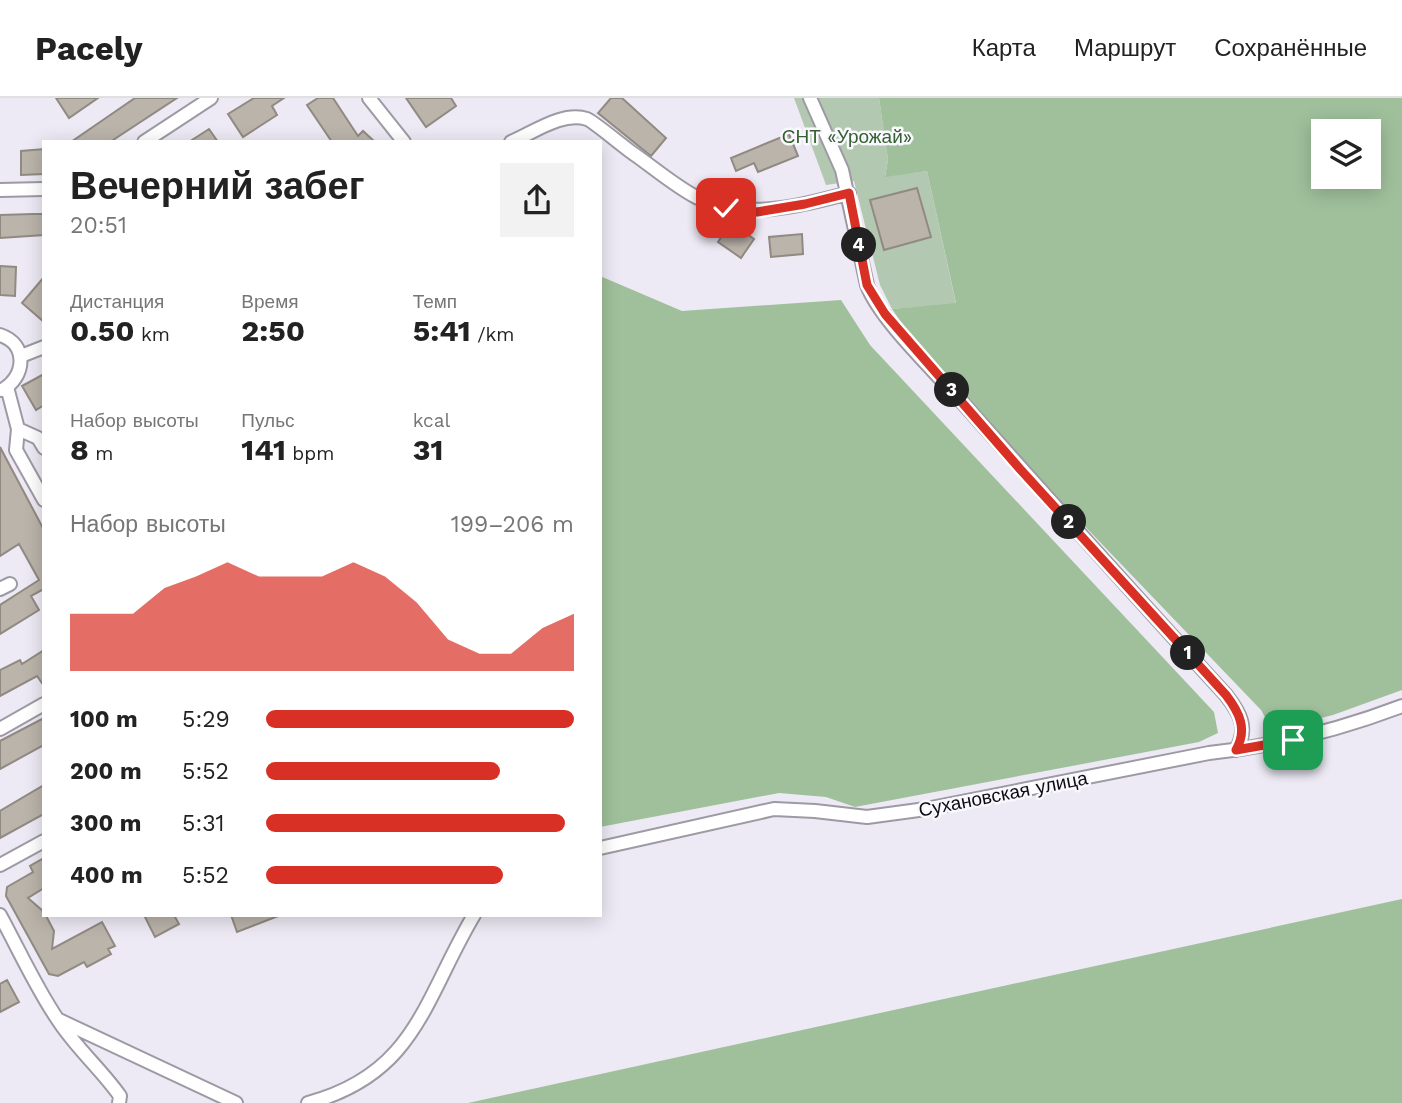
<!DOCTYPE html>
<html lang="ru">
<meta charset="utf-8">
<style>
body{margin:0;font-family:"Work Sans",sans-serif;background:#f2f2f2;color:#222;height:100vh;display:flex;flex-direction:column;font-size:26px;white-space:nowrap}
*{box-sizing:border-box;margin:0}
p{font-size:23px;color:#767676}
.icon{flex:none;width:38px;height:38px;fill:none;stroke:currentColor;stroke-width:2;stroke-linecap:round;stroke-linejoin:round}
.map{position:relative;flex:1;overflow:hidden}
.details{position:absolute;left:42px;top:42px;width:560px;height:777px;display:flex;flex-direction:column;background:#fff;border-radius:0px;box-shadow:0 4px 18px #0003}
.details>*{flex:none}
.tools{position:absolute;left:1311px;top:21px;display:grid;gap:14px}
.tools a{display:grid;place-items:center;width:70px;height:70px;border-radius:0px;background:#fff;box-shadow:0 4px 18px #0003;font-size:35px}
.pin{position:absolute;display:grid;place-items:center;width:60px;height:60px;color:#fff;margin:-30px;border-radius:14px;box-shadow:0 4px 10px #0006}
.km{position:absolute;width:35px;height:35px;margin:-18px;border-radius:50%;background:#222;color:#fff;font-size:19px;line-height:35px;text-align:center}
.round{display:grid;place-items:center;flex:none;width:74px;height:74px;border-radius:0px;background:#f2f2f2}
.head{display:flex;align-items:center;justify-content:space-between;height:119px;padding:0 28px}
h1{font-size:38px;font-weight:700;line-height:52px}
.figures{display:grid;grid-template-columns:repeat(3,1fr);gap:10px;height:119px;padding:7px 28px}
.figures div{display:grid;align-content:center}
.figures b{font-size:30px;font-weight:700}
.figures small{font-size:19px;font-weight:400}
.figures p{font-size:19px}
.chart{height:196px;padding:14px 28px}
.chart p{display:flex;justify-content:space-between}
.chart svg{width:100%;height:126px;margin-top:7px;fill:#d93025;opacity:.7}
ul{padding:0 28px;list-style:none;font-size:23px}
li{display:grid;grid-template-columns:112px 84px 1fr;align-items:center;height:52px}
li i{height:18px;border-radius:9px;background:#d93025}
header{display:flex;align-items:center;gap:42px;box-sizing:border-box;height:98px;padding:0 35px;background:#fff;border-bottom:2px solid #e0e0e0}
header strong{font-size:33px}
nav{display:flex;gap:38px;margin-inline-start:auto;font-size:24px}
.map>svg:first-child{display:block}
.green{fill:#b3c8b0}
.forest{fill:#a0c09c;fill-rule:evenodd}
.building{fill:#bbb4ab;stroke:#918a82;stroke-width:2}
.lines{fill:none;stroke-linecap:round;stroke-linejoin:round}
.street-casing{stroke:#9d9aa4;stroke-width:16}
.street{stroke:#fff;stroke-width:12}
.route-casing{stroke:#fff;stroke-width:14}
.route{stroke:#d93025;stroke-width:9}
.labels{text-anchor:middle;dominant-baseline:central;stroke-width:5;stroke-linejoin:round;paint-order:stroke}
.park-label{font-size:19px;fill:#356130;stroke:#f9f8fe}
.street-label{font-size:19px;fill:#0d0c10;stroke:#f9f8fe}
</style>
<header>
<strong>Pacely</strong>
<nav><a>Карта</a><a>Маршрут</a><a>Сохранённые</a></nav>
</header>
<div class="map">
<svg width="1402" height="1005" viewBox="0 0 1402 1005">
<rect width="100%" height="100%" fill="#edeaf5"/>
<!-- green -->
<path class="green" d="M794,0H879L888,62L885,78L927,73L956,206L892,211L880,187L854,83L826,87Z"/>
<!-- forest -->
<path class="forest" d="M879,0H1402V592L1333,617L1272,632L1261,612L932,269L892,211L956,205L927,73L885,79L888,62ZM1323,33H1368V79H1323Z
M600,178L682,213L841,202L870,247L1214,614L1218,635L1199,644L855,709L826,699L779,695L600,729Z
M1402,801V1005H468Z"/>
<!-- building -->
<path class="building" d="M56,0H98L69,20Z
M135,0H177L110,44H71Z
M254,0H284L272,8L277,17L243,39L228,16Z
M318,0H333L358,38L363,33L375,44H332L307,7Z
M406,0H451L456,8L426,29Z
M611,0H622L666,40L651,58L598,15Z
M209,31L218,44H189Z
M789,36L798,58L758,74L754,65L736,73L731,60Z
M44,51V76L21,77V53Z
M917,90L931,139L884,152L870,102Z
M33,116H44V137L0,140V117Z
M731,125L754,141L741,160L718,144Z
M802,136L803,156L771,159L769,139Z
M0,168L16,169L15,198L0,197Z
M44,179V224L22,205Z
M44,276V307L36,312L22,288Z
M0,349L44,432V491L31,498L39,512L0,536V507L39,482L19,446L0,458Z
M44,552V588L37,578L0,598V572L20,562L22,566Z
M44,620V647L0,671V643Z
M44,687V716L0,740V713Z
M44,760V790L28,800L44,814L54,833L52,851L102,824L115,848L108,851L111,856L87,869L84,864L58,878L49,876L6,798L7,789L33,774L30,768Z
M144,817H174L179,826L155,839Z
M231,817H277L278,818L237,834Z
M7,882L19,904L0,914V886Z"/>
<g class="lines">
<!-- street casing -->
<g class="street-casing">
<path id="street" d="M369,0L404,44
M810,0L842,72L867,187C880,222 935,273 961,303C1049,401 1137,500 1226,597C1240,615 1249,630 1236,652
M144,44L211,0
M511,44C533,35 562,13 587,21C593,23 625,50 634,56C654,70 675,88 696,99C747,123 798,108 849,95
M0,92L44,91
M0,237C28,246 26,279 2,292
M21,258L44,249
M7,289L18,331L16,352L44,402
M18,331L38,340L44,350
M0,491L10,486
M0,631L44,606
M600,750L774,711L815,713L867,719L926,711L1209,655C1276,648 1339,632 1402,608
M0,767L44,743
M0,817C19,852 36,890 58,922C76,950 101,971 120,998L119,1005
M59,922L236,1005
M308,1005C416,976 424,901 474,817"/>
</g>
<!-- street -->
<use href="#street" class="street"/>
</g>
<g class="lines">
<!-- route casing -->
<g class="route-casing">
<path id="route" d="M726,110L757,114L805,106L849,95L867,187L885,216L1020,371L1226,597C1239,614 1248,631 1236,652L1293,642"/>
</g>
<!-- route -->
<use href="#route" class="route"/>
</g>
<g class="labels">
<!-- park labels -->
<g class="park-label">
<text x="847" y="38">СНТ «Урожай»</text>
</g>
<!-- street labels -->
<g class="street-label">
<text transform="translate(1003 696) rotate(-11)">Сухановская улица</text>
</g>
</g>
</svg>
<div class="tools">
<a><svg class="icon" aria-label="layers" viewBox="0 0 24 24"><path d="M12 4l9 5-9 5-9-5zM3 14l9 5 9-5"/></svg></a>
</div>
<div class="pin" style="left:1293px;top:642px;background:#1e9e55"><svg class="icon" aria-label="arrive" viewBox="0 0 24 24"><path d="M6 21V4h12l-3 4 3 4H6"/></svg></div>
<div class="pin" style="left:726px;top:110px;background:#d93025"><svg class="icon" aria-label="check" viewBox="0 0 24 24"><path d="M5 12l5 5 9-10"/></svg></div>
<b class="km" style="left:1188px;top:555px">1</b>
<b class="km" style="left:1069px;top:424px">2</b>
<b class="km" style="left:952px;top:292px">3</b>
<b class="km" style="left:859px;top:147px">4</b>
<section class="details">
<div class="head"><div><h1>Вечерний забег</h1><p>20:51</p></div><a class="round"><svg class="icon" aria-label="share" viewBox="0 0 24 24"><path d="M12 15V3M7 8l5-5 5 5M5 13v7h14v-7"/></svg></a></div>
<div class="figures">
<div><p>Дистанция</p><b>0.50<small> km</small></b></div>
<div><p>Время</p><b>2:50</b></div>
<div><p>Темп</p><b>5:41<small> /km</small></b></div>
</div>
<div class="figures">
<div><p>Набор высоты</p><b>8<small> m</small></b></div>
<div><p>Пульс</p><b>141<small> bpm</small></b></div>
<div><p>kcal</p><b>31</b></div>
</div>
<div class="chart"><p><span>Набор высоты</span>199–206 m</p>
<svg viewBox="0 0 160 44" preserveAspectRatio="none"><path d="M0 44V24L10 24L20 24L30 15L40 11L50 6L60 11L70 11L80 11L90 6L100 11L110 20L120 33L130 38L140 38L150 29L160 24V44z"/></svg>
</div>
<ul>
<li><b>100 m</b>5:29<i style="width:100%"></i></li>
<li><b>200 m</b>5:52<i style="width:76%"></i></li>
<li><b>300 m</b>5:31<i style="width:97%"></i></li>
<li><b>400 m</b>5:52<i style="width:77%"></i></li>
</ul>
</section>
</div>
